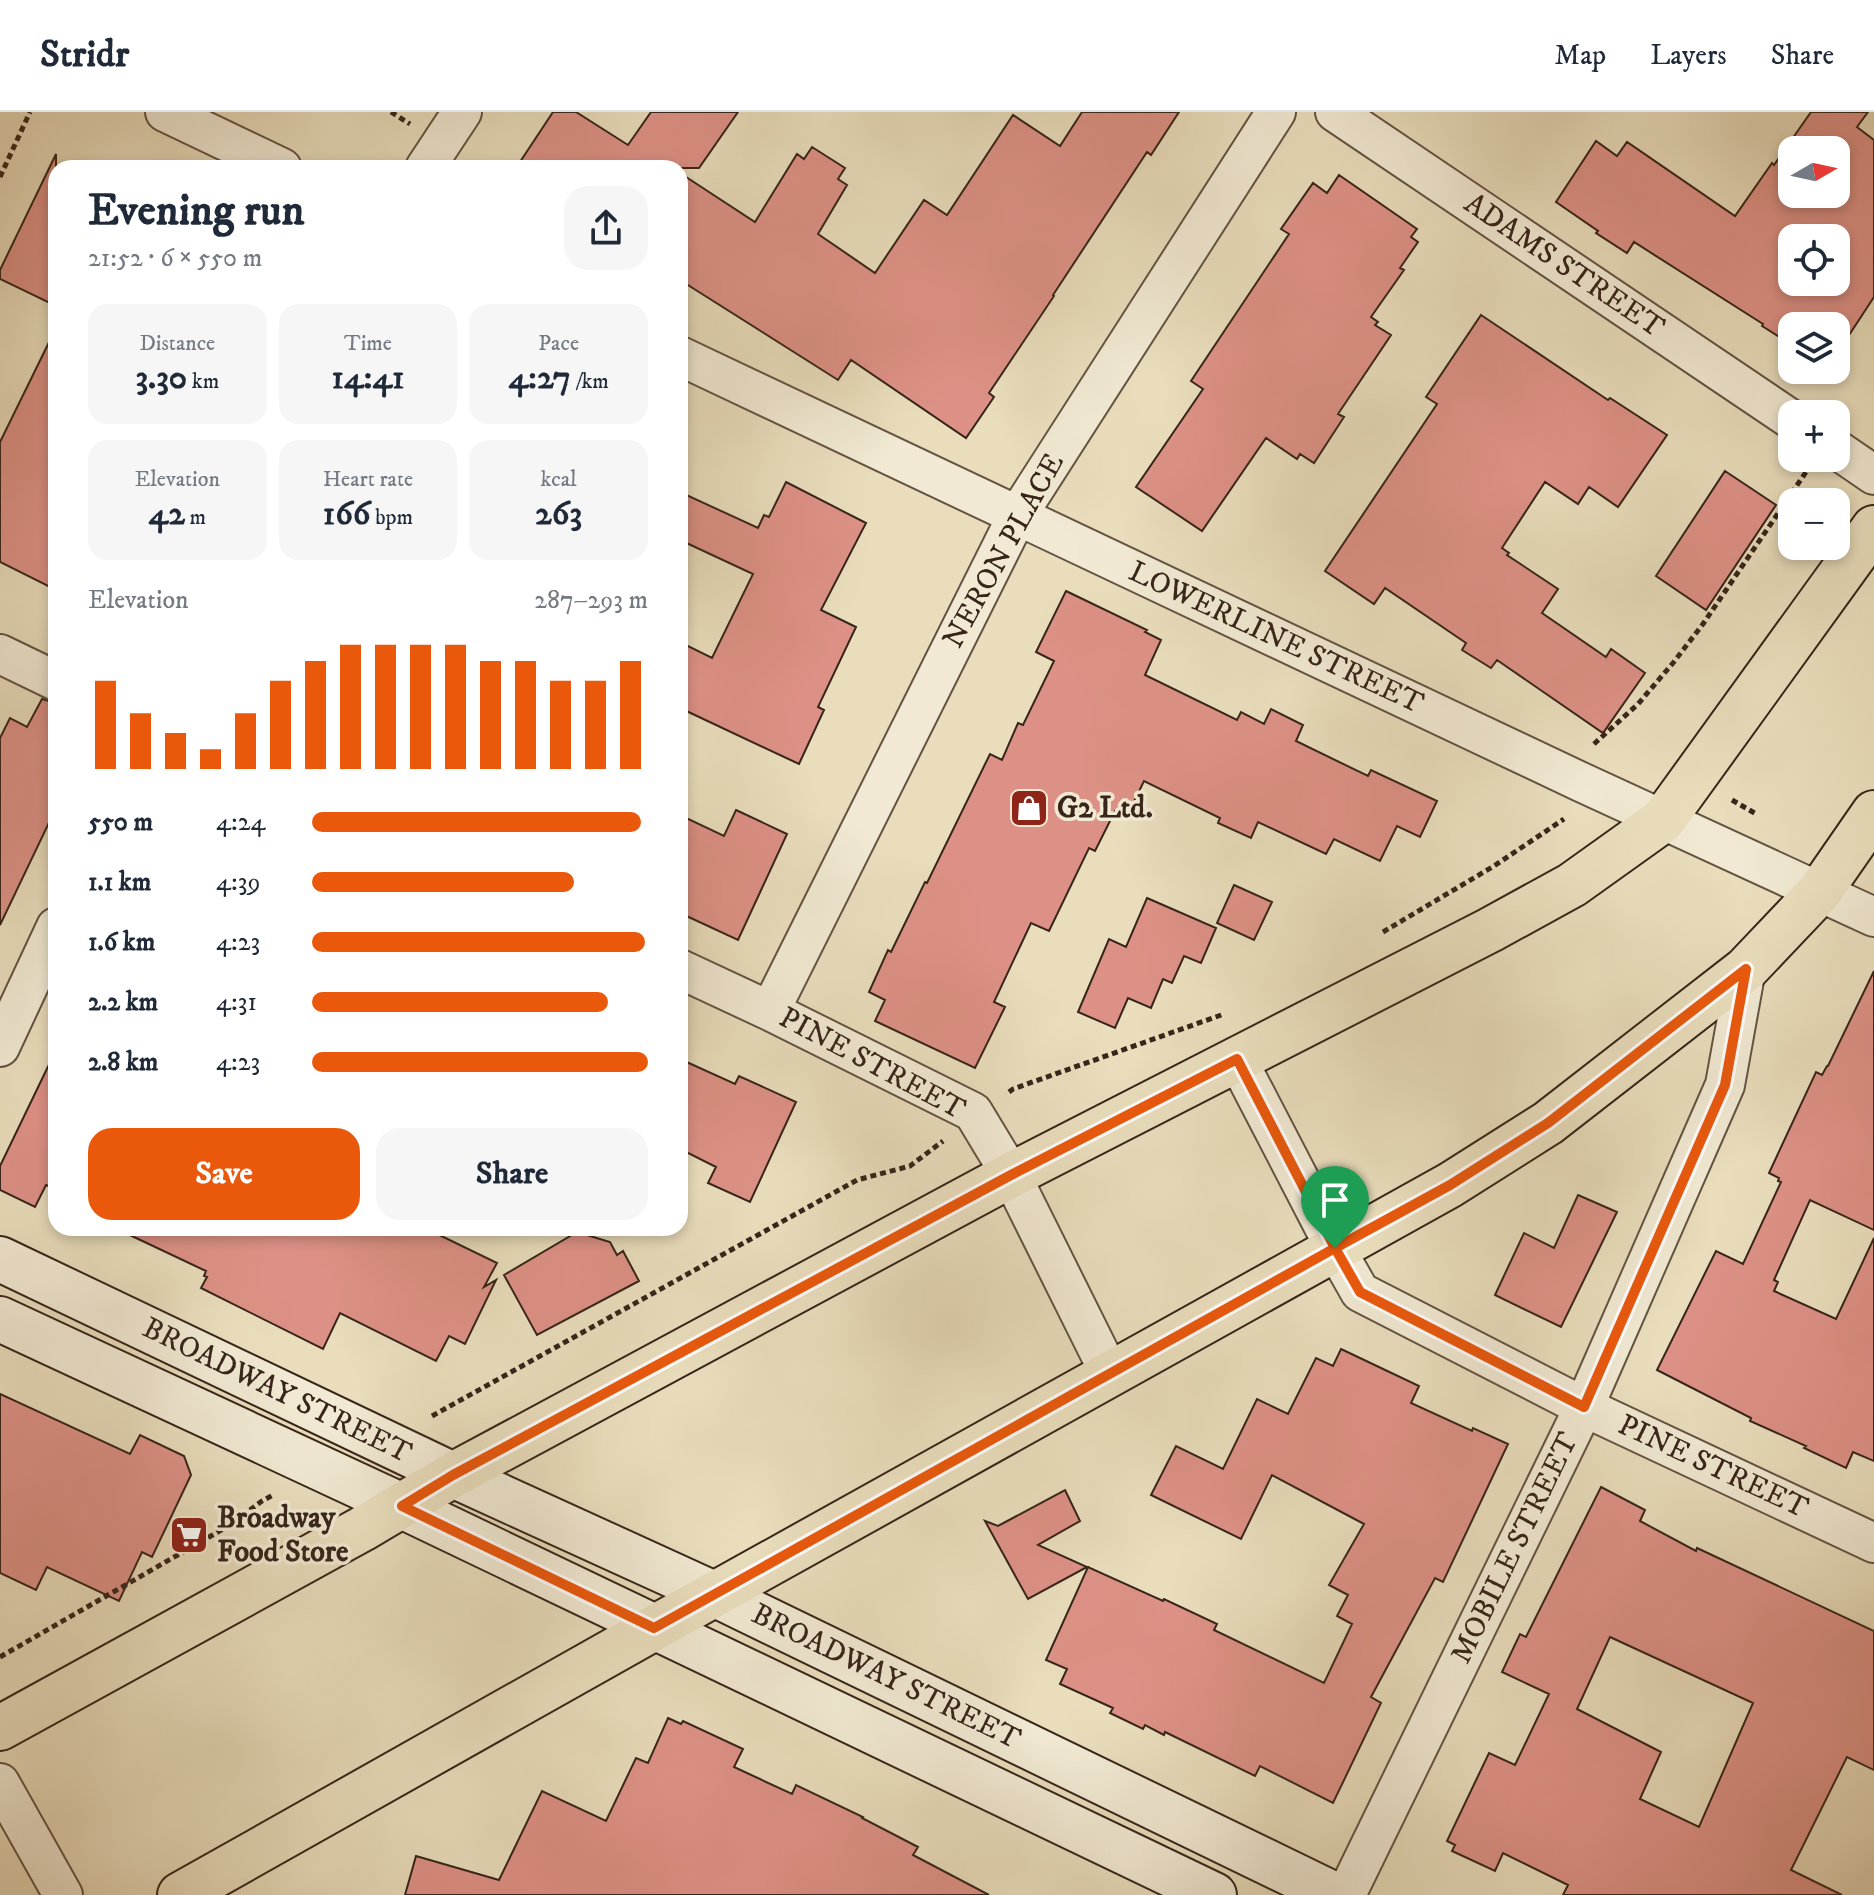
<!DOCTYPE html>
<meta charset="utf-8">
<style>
body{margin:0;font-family:"IM FELL DW Pica",serif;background:#f6f6f7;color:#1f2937;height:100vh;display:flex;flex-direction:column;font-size:30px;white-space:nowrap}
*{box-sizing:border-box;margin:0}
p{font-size:26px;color:#747a83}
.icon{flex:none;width:44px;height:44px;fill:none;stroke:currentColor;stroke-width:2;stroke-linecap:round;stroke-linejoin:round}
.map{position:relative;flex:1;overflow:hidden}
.drawer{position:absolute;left:48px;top:48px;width:640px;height:1076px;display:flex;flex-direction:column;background:#fff;border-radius:24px;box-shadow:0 4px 12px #0003}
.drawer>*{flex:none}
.needle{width:52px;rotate:81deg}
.fabs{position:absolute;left:1778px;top:24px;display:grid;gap:16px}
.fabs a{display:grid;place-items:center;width:72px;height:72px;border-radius:16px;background:#fff;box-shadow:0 4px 12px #0003;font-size:40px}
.pin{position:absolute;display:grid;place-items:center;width:68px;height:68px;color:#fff;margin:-82px -34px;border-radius:50% 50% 50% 0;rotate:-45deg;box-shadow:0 0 8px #0007}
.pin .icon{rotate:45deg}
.round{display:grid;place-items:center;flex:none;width:84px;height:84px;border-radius:24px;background:#f6f6f7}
.summary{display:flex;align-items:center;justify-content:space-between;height:136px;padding:0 40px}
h1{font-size:44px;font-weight:700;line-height:60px}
.metrics{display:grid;grid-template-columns:repeat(3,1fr);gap:12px;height:136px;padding:8px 40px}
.metrics div{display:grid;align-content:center;border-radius:20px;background:#f6f6f7;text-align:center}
.metrics b{font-size:34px;font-weight:700}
.metrics small{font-size:22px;font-weight:400}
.metrics p{font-size:22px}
.chart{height:224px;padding:16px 40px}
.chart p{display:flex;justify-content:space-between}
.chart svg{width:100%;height:144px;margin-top:8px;stroke:#ea580c;stroke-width:6}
.cta{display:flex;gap:16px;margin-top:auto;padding:16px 40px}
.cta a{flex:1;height:92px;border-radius:24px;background:#ea580c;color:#fff;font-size:32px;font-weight:700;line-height:92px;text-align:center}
.cta a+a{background:#f6f6f7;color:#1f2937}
ul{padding:0 40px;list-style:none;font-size:26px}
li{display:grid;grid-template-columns:128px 96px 1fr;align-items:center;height:60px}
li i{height:20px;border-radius:10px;background:#ea580c}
header{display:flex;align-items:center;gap:48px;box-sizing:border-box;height:112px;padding:0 40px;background:#fff;border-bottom:2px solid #e0e1e3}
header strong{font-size:38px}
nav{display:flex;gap:44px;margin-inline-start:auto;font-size:28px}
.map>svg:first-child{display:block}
.building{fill:#dd9186;stroke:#37251a;stroke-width:2;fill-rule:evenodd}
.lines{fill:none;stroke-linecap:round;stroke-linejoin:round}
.street-casing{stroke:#645342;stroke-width:42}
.secondary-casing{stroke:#37251a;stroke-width:48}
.primary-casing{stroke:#37251a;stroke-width:48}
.path{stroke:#37251a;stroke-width:5;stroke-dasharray:6 4;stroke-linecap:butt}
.street{stroke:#f1e9d3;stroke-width:38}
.secondary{stroke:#f1e9d3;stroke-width:44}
.primary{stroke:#e9ddbc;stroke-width:44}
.route-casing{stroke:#fff;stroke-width:16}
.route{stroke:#ea580c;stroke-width:10}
.labels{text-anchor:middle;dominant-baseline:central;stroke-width:7;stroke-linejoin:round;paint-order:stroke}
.street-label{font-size:30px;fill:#37251a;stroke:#f1e9d3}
.poi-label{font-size:30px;font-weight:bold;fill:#37251a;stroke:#f1e9d3;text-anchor:start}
</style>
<header>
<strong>Stridr</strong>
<nav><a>Map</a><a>Layers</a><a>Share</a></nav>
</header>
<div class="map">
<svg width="1874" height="1783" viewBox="0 0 1874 1783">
<rect width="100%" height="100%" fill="#e9ddbc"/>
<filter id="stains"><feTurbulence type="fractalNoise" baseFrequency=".0025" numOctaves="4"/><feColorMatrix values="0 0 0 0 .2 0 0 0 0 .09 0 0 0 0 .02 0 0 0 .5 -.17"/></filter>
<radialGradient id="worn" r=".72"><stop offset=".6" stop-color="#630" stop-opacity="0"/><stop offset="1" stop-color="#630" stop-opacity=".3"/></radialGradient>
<!-- building -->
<path class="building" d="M553,0H576L628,33L651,0H738L699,56H516Z
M1082,0H1179L1151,43L1147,40L1053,183L1054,184L989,281L994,285L966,326L851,248L838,268L680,168V61L755,110L797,42L804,47L812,35L845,56L838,67L847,73L818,122L875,161L924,88L947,103L1013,3L1060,34Z
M1811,0H1868L1857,15L1874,28V185L1836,243V214H1792V233L1762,214L1763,212L1634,130L1627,141L1596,121L1598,119L1556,90L1596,29L1617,44L1627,30L1735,104L1772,51L1774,53ZM1792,38H1836V82H1792ZM1792,126H1836V170H1792Z
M56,42V194L0,167V158Z
M1339,63L1417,117L1411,125L1418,130L1400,156L1404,158L1371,205L1378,210L1375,213L1391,223L1338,302L1344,305L1314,351L1300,342L1297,347L1266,326L1202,419L1136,375L1203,277L1191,269L1289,122L1281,117L1313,71L1327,81Z
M1481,203L1608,288L1610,286L1667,323L1618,395L1589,375L1578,392L1545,370L1502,436L1509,441L1507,443L1558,477L1542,501L1606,545L1611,537L1645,561L1603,621L1497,548L1491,556L1462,538L1466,531L1385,476L1374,492L1325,459L1437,292L1426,285Z
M56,216V478L0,450V330Z
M1725,359L1776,393L1706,498L1656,464Z
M786,370L866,411L821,498L856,515L818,595L824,598L799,652L680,596V530L712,546L753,462L680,428V380L758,416L764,403L769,405Z
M1066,479L1147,518L1145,520L1161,528L1145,563L1237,608L1241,600L1264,612L1271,597L1303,613L1296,629L1368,664L1371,658L1437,689L1420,725L1397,714L1380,749L1334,727L1326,742L1258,710L1251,726L1218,711L1220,706L1144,669L1127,704L1115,699L1095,739L1089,736L1049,819L1031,811L994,890L1005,895L975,956L875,909L885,888L869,880L888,838L891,840L925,770L927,771L990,642L1002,648L1018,611L1023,613L1054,549L1036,540Z
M42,587L56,591V696L0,813V626L10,606L27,615Z
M736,698L787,722L738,828L680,801V703L724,724Z
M1234,773L1272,790L1254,828L1217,811Z
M1147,786L1216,816L1201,851L1184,844L1172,871L1163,867L1151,896L1128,886L1115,916L1078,900L1109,827L1126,835Z
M1874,859V1118L1810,1088L1774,1168L1778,1170L1774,1179L1836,1207L1874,1126V1349L1853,1340L1846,1356L1804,1336L1806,1334L1750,1309L1751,1306L1657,1258L1716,1139L1743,1152L1781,1070L1778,1069L1779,1066L1769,1061L1816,960L1822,963L1827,954H1828Z
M56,938V1077L46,1073L35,1095L0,1078V1054Z
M680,947L735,972L739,964L796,990L750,1090L708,1071L716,1055L680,1037Z
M1578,1083L1617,1100L1561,1215L1495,1183L1524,1121L1554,1136Z
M115,1116H425L497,1151L484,1175L496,1168L465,1232L449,1224L436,1249L340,1201L323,1237L201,1176L207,1165L204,1164L206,1159Z
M577,1120L610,1130L617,1143L623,1139L639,1169L537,1223L504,1163Z
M1341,1237L1419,1274L1411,1291L1472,1319L1473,1316L1508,1332L1443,1470L1435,1466L1371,1585L1381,1591L1333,1691L1260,1654L1255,1664L1165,1620L1164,1623L1145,1613L1143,1617L1110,1601L1113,1596L1060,1572L1067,1557L1046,1548L1088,1455L1163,1489L1164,1487L1217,1512L1214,1518L1324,1571L1352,1512L1337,1504L1348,1483L1329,1473L1364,1412L1272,1363L1241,1427L1151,1383L1176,1334L1223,1357L1257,1287L1288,1302L1316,1246L1333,1254Z
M0,1282L130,1342L140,1323L184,1344L191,1363L152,1445L142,1440L119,1489L47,1455L36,1478L0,1461Z
M1601,1375L1645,1398L1640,1409L1696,1439L1697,1436L1874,1519V1658L1847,1645L1791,1758L1842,1783H1563L1568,1773L1503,1741L1495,1759L1452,1739L1455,1733L1447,1729L1489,1641L1515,1653L1549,1582L1502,1560L1520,1522L1526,1525ZM1610,1525L1753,1591L1699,1715L1640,1687L1661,1640L1577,1597Z
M1065,1378L1080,1409L1038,1433L1087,1455L1028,1487L985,1409L998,1414Z
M668,1606L681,1612L683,1609L743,1637L734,1655L792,1682L796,1673L863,1705L862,1706L918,1735L913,1743L989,1783H405L416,1744L499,1768L542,1679L606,1709L636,1646L648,1651Z"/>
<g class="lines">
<!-- street casing -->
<g class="street-casing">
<path id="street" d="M165,0L282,56
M1335,0L1792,308
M425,56L462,0
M680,244L1581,670L1874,805
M1836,337L1874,363
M0,542L56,569
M680,857L770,899L973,1000L1011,1063L1110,1262
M770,899L1017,404L1276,0
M0,935L56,815
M1237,947L1335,1136L1360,1180L1584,1295L1874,1431
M0,1671L63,1783
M1346,1783L1584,1295L1725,973L1746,857"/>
</g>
<!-- secondary casing -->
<g class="secondary-casing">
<path id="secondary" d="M0,1147L453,1363L714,1482L1335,1783
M0,1207L402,1394L1214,1783"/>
</g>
<!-- primary casing -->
<g class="primary-casing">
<path id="primary" d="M0,1616L362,1417L453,1363L1011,1063L1490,818L1572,773L1663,708L1874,416
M180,1783L654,1516L1450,1073L1548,1011L1746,857L1820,779L1874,701"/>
</g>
<!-- path -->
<path class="path" d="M391,0L410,12
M0,65L30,0
M1594,632L1638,592L1673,551L1703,512L1806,360
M1732,688L1758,703
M1383,820L1494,754L1564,707
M1009,980L1013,977L1224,902
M432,1304L857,1068L910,1054L943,1029
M0,1545L230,1413L262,1389L273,1383"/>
<!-- street -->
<use href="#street" class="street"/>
<!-- secondary -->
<use href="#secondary" class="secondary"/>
<!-- primary -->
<use href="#primary" class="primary"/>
</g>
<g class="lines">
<!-- route casing -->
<g class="route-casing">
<path id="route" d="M1335,1136L654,1516L402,1394L453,1363L1011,1063L1237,947L1335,1136L1360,1180L1584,1295L1725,973L1746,857L1548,1011L1450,1073L1335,1136"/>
</g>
<!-- route -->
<use href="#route" class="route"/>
</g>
<!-- icons -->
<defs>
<g id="shop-square" transform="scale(2)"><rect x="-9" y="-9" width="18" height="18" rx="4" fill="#8f2418" stroke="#f1e9d3"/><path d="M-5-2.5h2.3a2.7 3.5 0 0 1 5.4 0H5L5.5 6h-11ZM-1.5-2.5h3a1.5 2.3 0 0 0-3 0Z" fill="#fff"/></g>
<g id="supermarket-square" transform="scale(2)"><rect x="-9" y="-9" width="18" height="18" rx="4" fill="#8f2418" stroke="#f1e9d3"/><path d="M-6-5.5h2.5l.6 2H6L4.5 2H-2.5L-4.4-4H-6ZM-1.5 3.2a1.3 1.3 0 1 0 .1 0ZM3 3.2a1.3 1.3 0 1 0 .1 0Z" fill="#fff"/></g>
</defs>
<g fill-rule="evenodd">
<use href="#shop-square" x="1029" y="696"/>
<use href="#supermarket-square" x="189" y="1423"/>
</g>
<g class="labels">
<!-- street labels -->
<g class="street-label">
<text transform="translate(1564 154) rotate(34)">ADAMS STREET</text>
<text transform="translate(1004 439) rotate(-61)">NERON PLACE</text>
<text transform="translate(1276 526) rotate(25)">LOWERLINE STREET</text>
<text transform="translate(872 952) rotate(28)">PINE STREET</text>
<text transform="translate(277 1279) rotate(26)">BROADWAY STREET</text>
<text transform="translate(1713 1355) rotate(25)">PINE STREET</text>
<text transform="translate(1515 1436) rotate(-64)">MOBILE STREET</text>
<text transform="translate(886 1565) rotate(26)">BROADWAY STREET</text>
</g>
<!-- poi labels -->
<g class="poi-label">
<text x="1057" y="696">G2 Ltd.</text>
<text x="217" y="1406">Broadway<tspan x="217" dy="34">Food Store</tspan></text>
</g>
</g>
<rect width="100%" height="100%" filter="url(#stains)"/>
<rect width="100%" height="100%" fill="url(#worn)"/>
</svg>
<div class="fabs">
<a><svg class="needle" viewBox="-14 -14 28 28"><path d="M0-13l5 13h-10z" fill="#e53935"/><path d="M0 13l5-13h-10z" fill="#747a83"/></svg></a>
<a><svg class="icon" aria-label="locate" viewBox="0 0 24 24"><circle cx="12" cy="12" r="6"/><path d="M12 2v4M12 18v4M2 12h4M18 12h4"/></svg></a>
<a><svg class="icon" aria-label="layers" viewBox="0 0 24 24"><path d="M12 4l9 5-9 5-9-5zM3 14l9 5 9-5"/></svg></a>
<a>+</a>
<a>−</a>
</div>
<div class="pin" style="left:1335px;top:1136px;background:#1e9e55"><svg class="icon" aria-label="arrive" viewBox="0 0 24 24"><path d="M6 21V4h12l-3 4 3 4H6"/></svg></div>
<section class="drawer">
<div class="summary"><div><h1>Evening run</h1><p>21:52 · 6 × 550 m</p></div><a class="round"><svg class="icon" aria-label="share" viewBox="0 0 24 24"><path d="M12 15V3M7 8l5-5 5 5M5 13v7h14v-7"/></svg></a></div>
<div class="metrics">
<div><p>Distance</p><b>3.30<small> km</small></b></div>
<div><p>Time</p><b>14:41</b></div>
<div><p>Pace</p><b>4:27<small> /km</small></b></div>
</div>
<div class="metrics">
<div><p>Elevation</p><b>42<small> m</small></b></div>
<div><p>Heart rate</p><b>166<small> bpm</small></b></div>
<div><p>kcal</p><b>263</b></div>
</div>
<div class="chart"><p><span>Elevation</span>287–293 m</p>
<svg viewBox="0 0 160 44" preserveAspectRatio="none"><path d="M5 44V17M15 44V27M25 44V33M35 44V38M45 44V27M55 44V17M65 44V11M75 44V6M85 44V6M95 44V6M105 44V6M115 44V11M125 44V11M135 44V17M145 44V17M155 44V11"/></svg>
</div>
<ul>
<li><b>550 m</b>4:24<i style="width:98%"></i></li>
<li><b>1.1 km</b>4:39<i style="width:78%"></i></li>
<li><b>1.6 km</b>4:23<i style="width:99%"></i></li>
<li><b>2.2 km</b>4:31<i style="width:88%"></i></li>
<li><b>2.8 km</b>4:23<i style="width:100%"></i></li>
</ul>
<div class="cta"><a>Save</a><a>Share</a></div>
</section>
</div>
